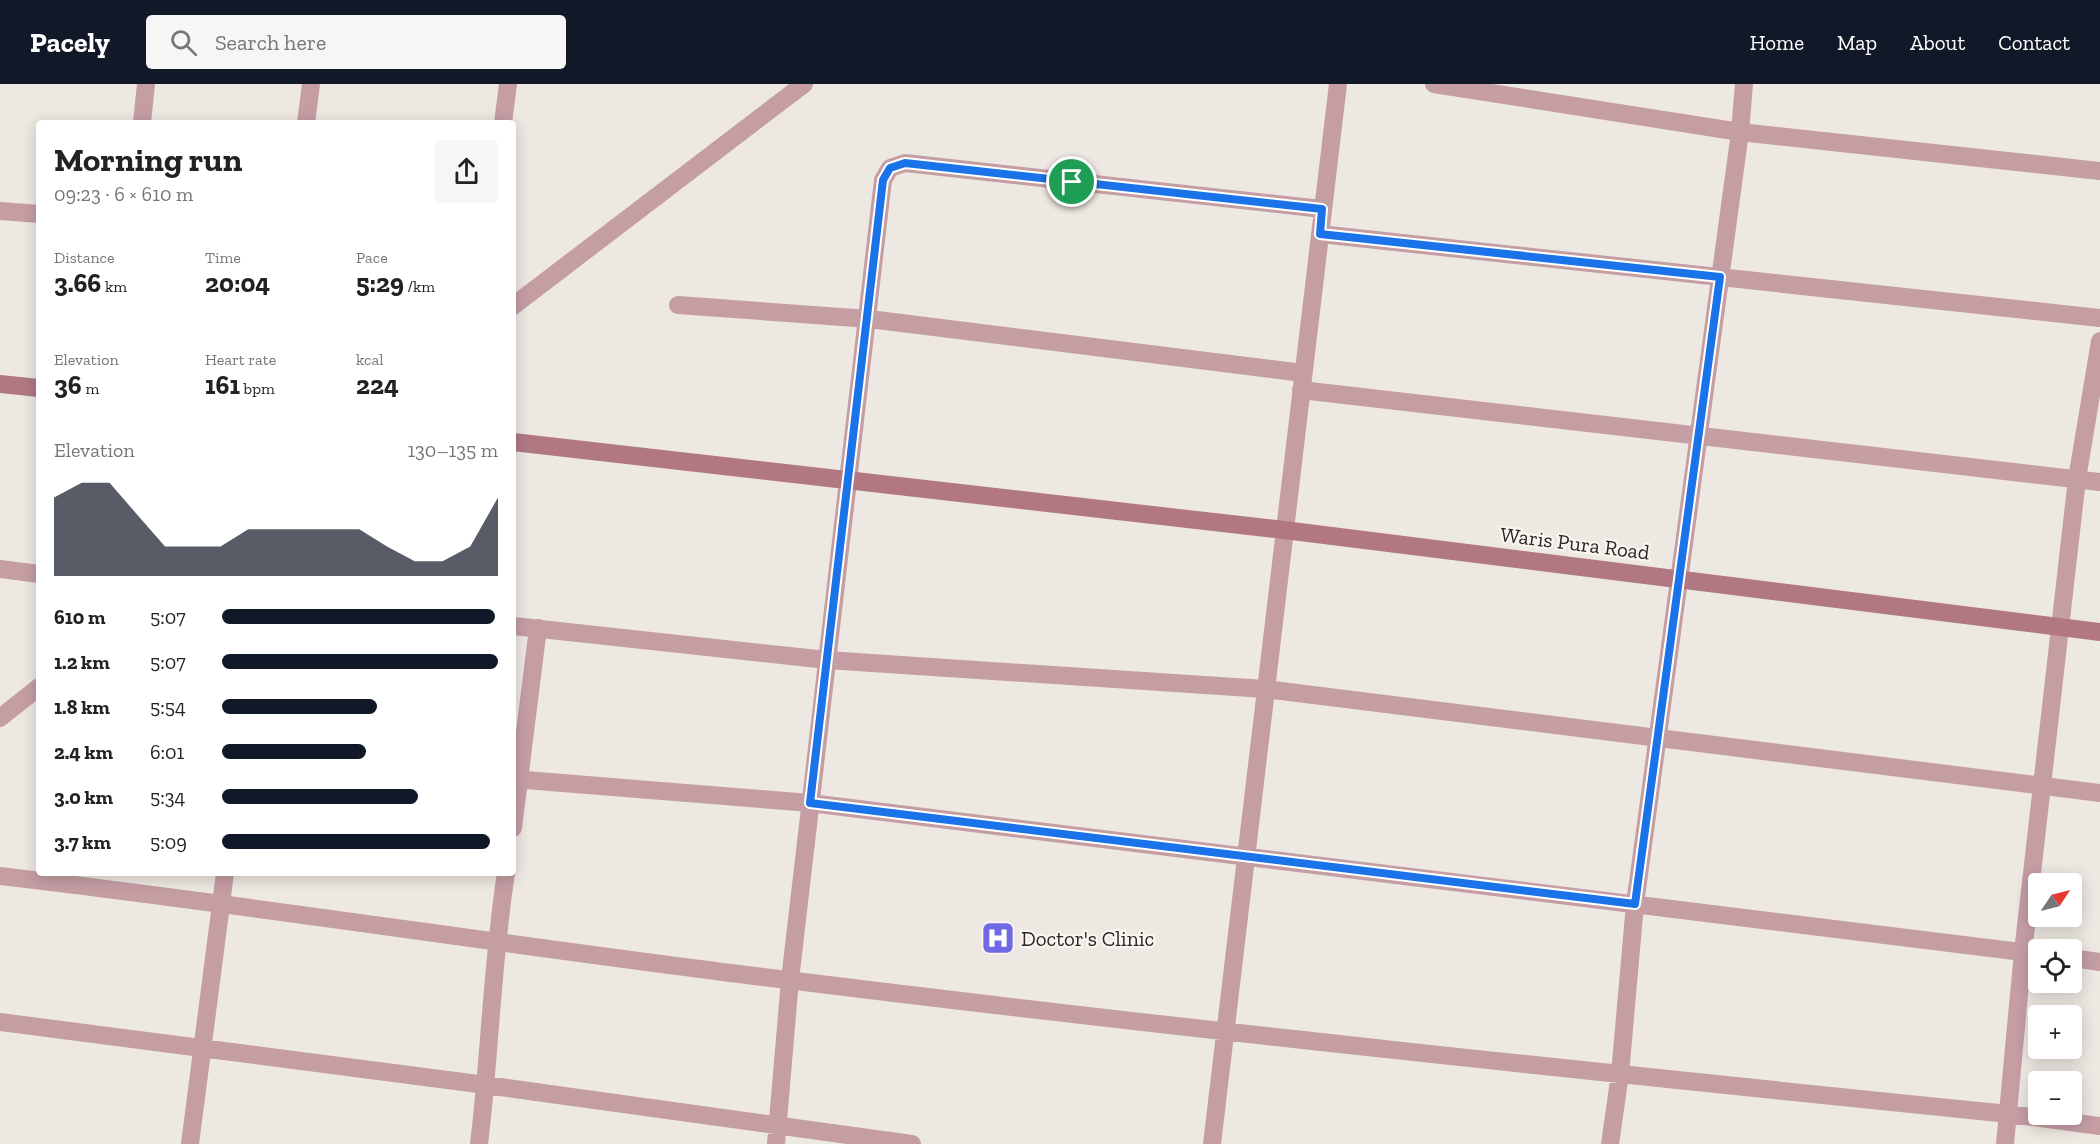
<!DOCTYPE html>
<meta charset="utf-8">
<style>
body{margin:0;font-family:"Zilla Slab",serif;background:#f6f6f6;color:#222;height:100vh;display:flex;flex-direction:column;font-size:22px;white-space:nowrap}
*{box-sizing:border-box;margin:0}
p{font-size:20px;color:#767676}
.icon{flex:none;width:33px;height:33px;fill:none;stroke:currentColor;stroke-width:2;stroke-linecap:round;stroke-linejoin:round}
.map{position:relative;flex:1;overflow:hidden}
.details{position:absolute;left:36px;top:36px;width:480px;height:756px;display:flex;flex-direction:column;background:#fff;border-radius:6px;box-shadow:0 3px 15px #0003}
.details>*{flex:none}
.needle{width:39px;rotate:55deg}
.buttons{position:absolute;left:2028px;top:789px;display:grid;gap:12px}
.buttons a{display:grid;place-items:center;width:54px;height:54px;border-radius:6px;background:#fff;box-shadow:0 3px 15px #0003;font-size:30px}
.pin{position:absolute;display:grid;place-items:center;width:51px;height:51px;color:#fff;margin:-26px;border:3px solid #fff;border-radius:50%;box-shadow:0 2px 6px #0007}
.round{display:grid;place-items:center;flex:none;width:63px;height:63px;border-radius:6px;background:#f6f6f6}
.summary{display:flex;align-items:center;justify-content:space-between;height:102px;padding:0 18px}
h1{font-size:33px;font-weight:800;line-height:45px}
.figures{display:grid;grid-template-columns:repeat(3,1fr);gap:9px;height:102px;padding:6px 18px}
.figures div{display:grid;align-content:center}
.figures b{font-size:26px;font-weight:800}
.figures small{font-size:16px;font-weight:400}
.figures p{font-size:16px}
.chart{height:168px;padding:12px 18px}
.chart p{display:flex;justify-content:space-between}
.chart svg{width:100%;height:108px;margin-top:6px;fill:#111827;opacity:.7}
ul{padding:0 18px;list-style:none;font-size:20px}
li{display:grid;grid-template-columns:96px 72px 1fr;align-items:center;height:45px}
li i{height:15px;border-radius:8px;background:#111827}
header{display:flex;align-items:center;gap:36px;box-sizing:border-box;height:84px;padding:0 30px;background:#111827;color:#fff}
header strong{font-size:28px}
nav{display:flex;gap:33px;margin-inline-start:auto;font-size:21px}
.search{width:420px;height:54px;background:#f6f6f6;display:flex;align-items:center;gap:15px;box-sizing:border-box;padding:0 21px;border-radius:6px;color:#767676;font-size:22px}
.map>svg:first-child{display:block}
.lines{fill:none;stroke-linecap:round;stroke-linejoin:round}
.minor{stroke:#c59ea4;stroke-width:18}
.secondary{stroke:#b17883;stroke-width:18}
.route-casing{stroke:#fff;stroke-width:12}
.route{stroke:#1a73e8;stroke-width:8}
.labels{text-anchor:middle;dominant-baseline:central;stroke-width:4.5;stroke-linejoin:round;paint-order:stroke}
.street-label{font-size:21px;fill:#292725;stroke:#fcf5ef}
.poi-label{font-size:21px;fill:#292725;stroke:#fcf5ef;text-anchor:start}
</style>
<header>
<strong>Pacely</strong>
<div class="search"><svg class="icon" aria-label="search" viewBox="0 0 24 24"><circle cx="10" cy="10" r="6"/><path d="M15 15l6 6"/></svg>Search here</div>
<nav><a>Home</a><a>Map</a><a>About</a><a>Contact</a></nav>
</header>
<div class="map">
<svg width="2100" height="1060" viewBox="0 0 2100 1060">
<rect width="100%" height="100%" fill="#eee8e2"/>
<g class="lines">
<!-- minor -->
<path class="minor" d="M1434,0L1740,48L2100,87
M142,39L146,0
M306,39L311,0
M503,39L508,0
M0,127L39,130
M1320,150L2100,234
M678,221L869,235L1303,289
M513,222L804,0
M1301,306L2100,398
M0,485L39,490
M513,542L827,576L1265,605L2100,709
M0,634L39,603
M513,695L810,719L2038,870
M513,744L538,544
M0,792C266,823 530,865 796,897C1200,947 1604,989 2009,1030L2100,1042
M2072,874L2100,878
M0,938L486,1001L912,1060
M190,1060L225,789
M479,1060C490,970 492,879 506,789
M776,1060L790,896L883,96L890,84L905,79L1322,125
M1212,1060L1338,0
M1610,1060L1620,990L1635,820L1740,48L1744,0
M2005,1060L2023,868L2077,395L2100,257"/>
<!-- secondary -->
<path class="secondary" d="M0,300L39,304
M513,358L1284,446L2100,548"/>
</g>
<g class="lines">
<!-- route casing -->
<g class="route-casing">
<path id="route" d="M905,79L1322,125L1320,150L1720,193L1635,820L810,719L883,96L890,84Z"/>
</g>
<!-- route -->
<use href="#route" class="route"/>
</g>
<!-- icons -->
<defs>
<g id="hospital-square" transform="scale(1.725)"><rect x="-9" y="-9" width="18" height="18" rx="4" fill="#6f69e4" stroke="#fcf5ef"/><path d="M-5-5h3v3.5h4V-5h3V5h-3V1.5h-4V5h-3Z" fill="#fff"/></g>
</defs>
<g fill-rule="evenodd">
<use href="#hospital-square" x="998" y="854"/>
</g>
<g class="labels">
<!-- street labels -->
<g class="street-label">
<text transform="translate(1575 459) rotate(7)">Waris Pura Road</text>
</g>
<!-- poi labels -->
<g class="poi-label">
<text x="1021" y="854">Doctor's Clinic</text>
</g>
</g>
</svg>
<div class="buttons">
<a><svg class="needle" viewBox="-14 -14 28 28"><path d="M0-13l5 13h-10z" fill="#e53935"/><path d="M0 13l5-13h-10z" fill="#767676"/></svg></a>
<a><svg class="icon" aria-label="locate" viewBox="0 0 24 24"><circle cx="12" cy="12" r="6"/><path d="M12 2v4M12 18v4M2 12h4M18 12h4"/></svg></a>
<a>+</a>
<a>−</a>
</div>
<div class="pin" style="left:1072px;top:98px;background:#1e9e55"><svg class="icon" aria-label="arrive" viewBox="0 0 24 24"><path d="M6 21V4h12l-3 4 3 4H6"/></svg></div>
<section class="details">
<div class="summary"><div><h1>Morning run</h1><p>09:23 · 6 × 610 m</p></div><a class="round"><svg class="icon" aria-label="share" viewBox="0 0 24 24"><path d="M12 15V3M7 8l5-5 5 5M5 13v7h14v-7"/></svg></a></div>
<div class="figures">
<div><p>Distance</p><b>3.66<small> km</small></b></div>
<div><p>Time</p><b>20:04</b></div>
<div><p>Pace</p><b>5:29<small> /km</small></b></div>
</div>
<div class="figures">
<div><p>Elevation</p><b>36<small> m</small></b></div>
<div><p>Heart rate</p><b>161<small> bpm</small></b></div>
<div><p>kcal</p><b>224</b></div>
</div>
<div class="chart"><p><span>Elevation</span>130–135 m</p>
<svg viewBox="0 0 160 44" preserveAspectRatio="none"><path d="M0 44V12L10 6L20 6L30 19L40 32L50 32L60 32L70 25L80 25L90 25L100 25L110 25L120 32L130 38L140 38L150 32L160 12V44z"/></svg>
</div>
<ul>
<li><b>610 m</b>5:07<i style="width:99%"></i></li>
<li><b>1.2 km</b>5:07<i style="width:100%"></i></li>
<li><b>1.8 km</b>5:54<i style="width:56%"></i></li>
<li><b>2.4 km</b>6:01<i style="width:52%"></i></li>
<li><b>3.0 km</b>5:34<i style="width:71%"></i></li>
<li><b>3.7 km</b>5:09<i style="width:97%"></i></li>
</ul>
</section>
</div>
